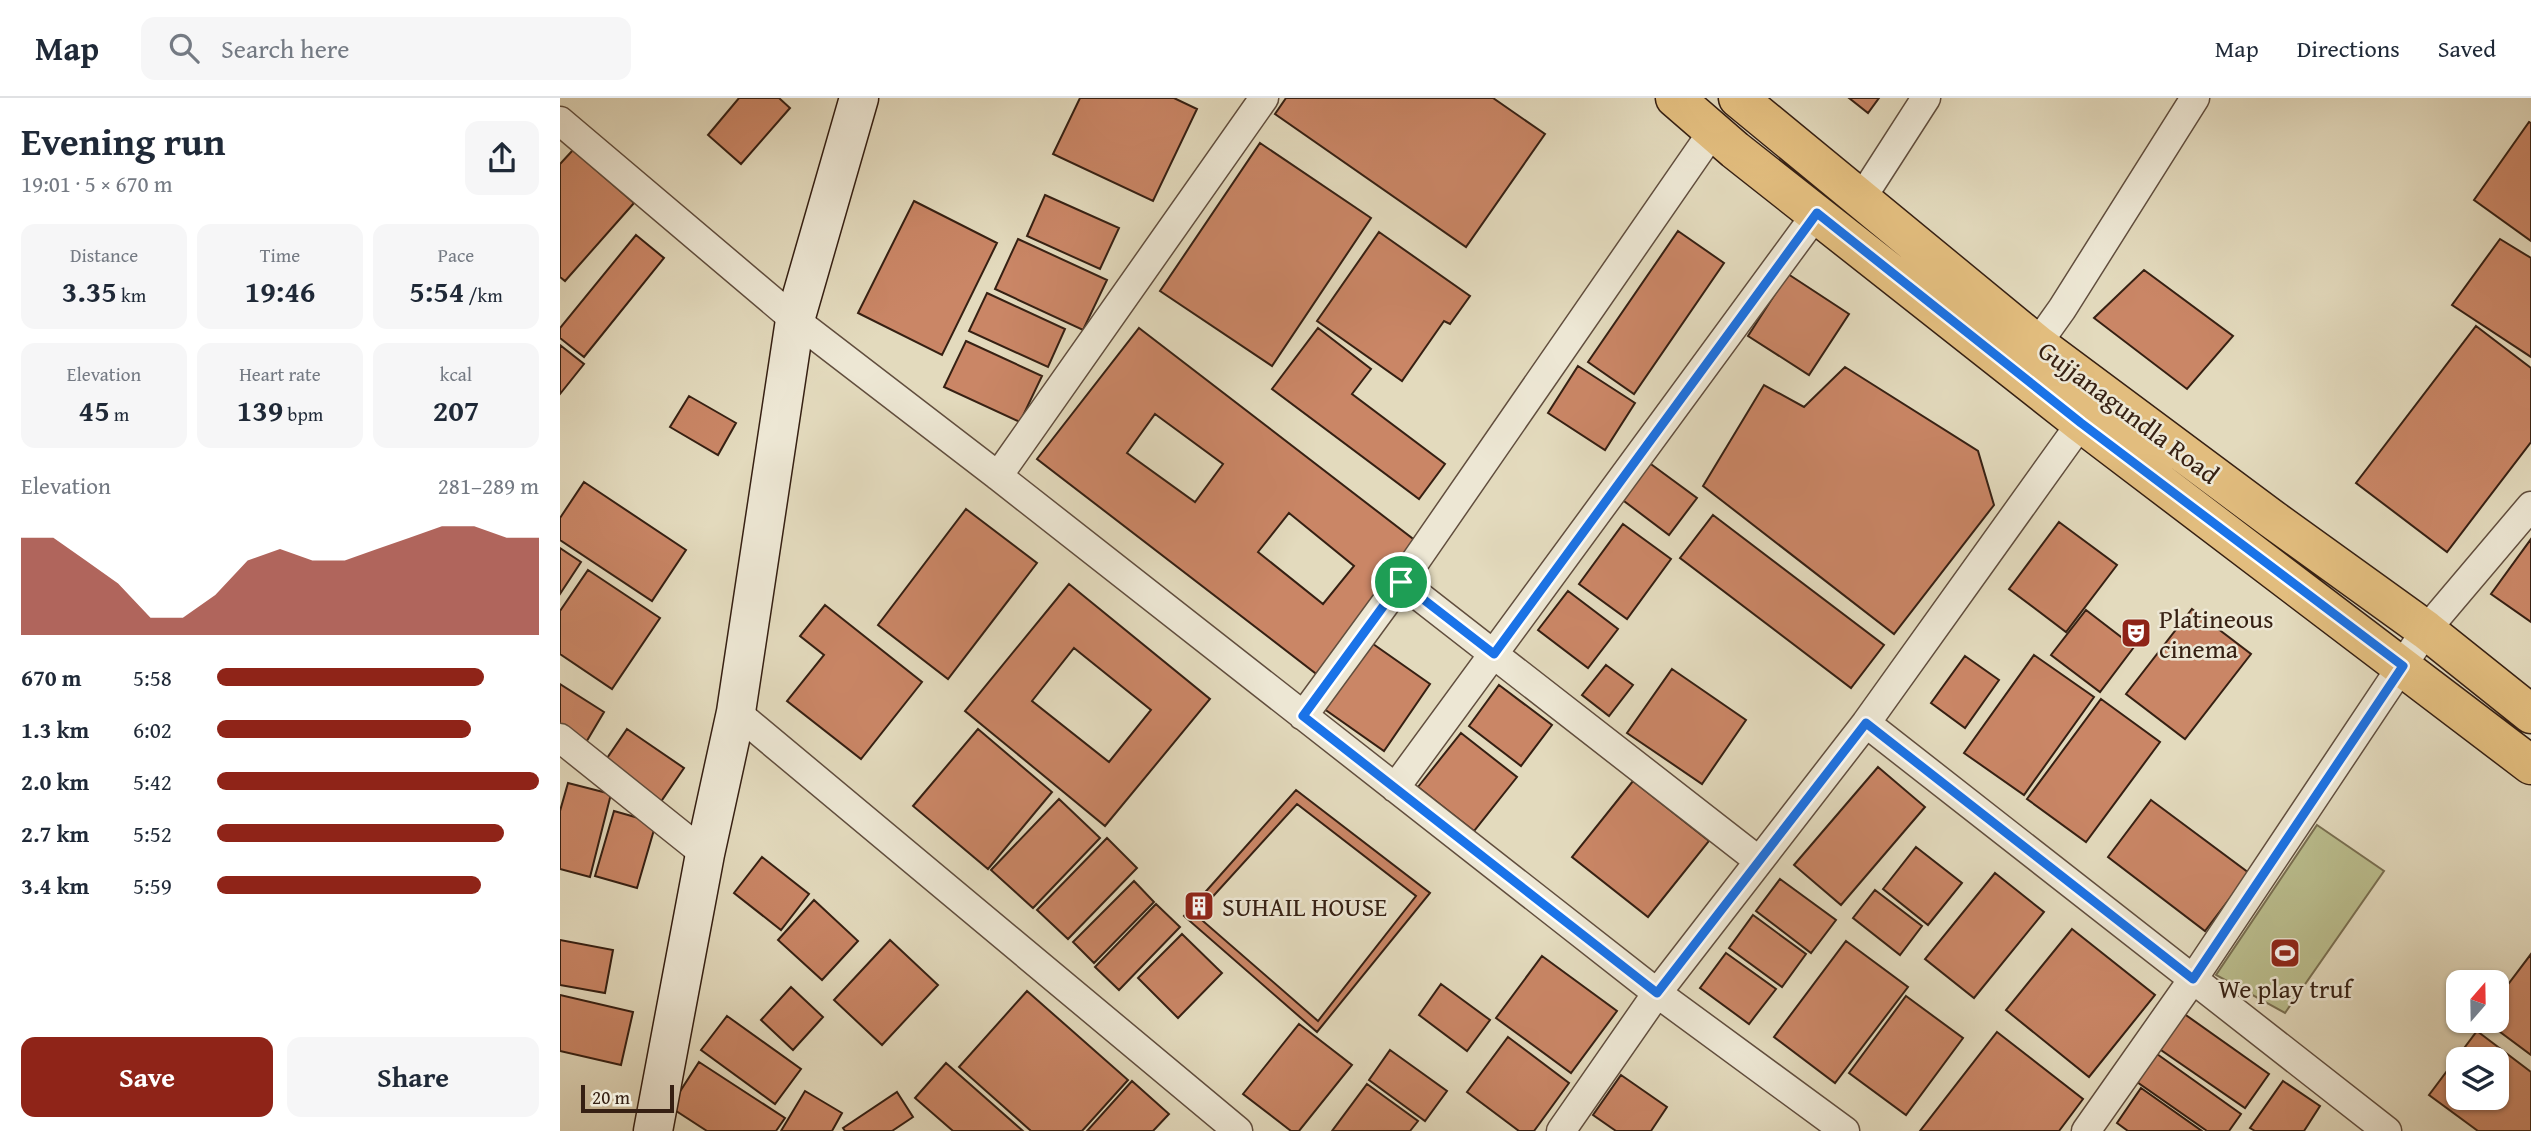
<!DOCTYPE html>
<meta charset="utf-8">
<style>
body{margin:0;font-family:"Gentium Book Plus",serif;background:#f6f6f7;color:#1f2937;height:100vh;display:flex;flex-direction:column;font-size:26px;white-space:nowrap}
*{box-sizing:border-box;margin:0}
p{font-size:23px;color:#747a83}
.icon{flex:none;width:38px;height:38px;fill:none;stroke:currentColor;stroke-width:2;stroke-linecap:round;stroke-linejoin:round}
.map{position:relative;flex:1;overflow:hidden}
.panel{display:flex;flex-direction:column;background:#fff;width:560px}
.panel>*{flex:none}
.needle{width:46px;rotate:20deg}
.fabs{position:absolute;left:1886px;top:872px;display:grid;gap:14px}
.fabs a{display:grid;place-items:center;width:63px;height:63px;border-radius:14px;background:#fff;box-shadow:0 2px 5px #0004;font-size:35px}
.scale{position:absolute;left:21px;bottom:18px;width:93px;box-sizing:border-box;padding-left:7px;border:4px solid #362013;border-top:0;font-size:19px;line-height:24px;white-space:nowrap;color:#362013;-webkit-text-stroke:5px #ede7d4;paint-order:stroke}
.pin{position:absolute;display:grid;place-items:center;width:60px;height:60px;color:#fff;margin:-30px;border:4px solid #fff;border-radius:50%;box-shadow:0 2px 7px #0007}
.round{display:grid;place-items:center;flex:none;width:74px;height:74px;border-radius:14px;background:#f6f6f7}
.overview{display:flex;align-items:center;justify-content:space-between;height:119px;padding:0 21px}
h1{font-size:38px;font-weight:600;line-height:52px}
.stats{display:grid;grid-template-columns:repeat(3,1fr);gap:10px;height:119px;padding:7px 21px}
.stats div{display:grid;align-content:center;border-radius:14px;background:#f6f6f7;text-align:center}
.stats b{font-size:30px;font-weight:600}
.stats small{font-size:19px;font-weight:400}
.stats p{font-size:19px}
.chart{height:196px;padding:14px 21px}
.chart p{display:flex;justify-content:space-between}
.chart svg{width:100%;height:126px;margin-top:7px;fill:#8f2418;opacity:.7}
.cta{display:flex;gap:14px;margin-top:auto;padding:14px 21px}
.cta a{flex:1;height:80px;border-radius:14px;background:#8f2418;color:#fff;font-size:28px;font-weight:600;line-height:80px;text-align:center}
.cta a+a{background:#f6f6f7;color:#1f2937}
ul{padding:0 21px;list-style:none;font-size:23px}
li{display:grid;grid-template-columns:112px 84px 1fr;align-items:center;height:52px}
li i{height:18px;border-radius:9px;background:#8f2418}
header{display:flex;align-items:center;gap:42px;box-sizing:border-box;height:98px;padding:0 35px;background:#fff;border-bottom:2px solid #e0e1e3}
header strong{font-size:33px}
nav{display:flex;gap:38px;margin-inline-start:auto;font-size:24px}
.search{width:490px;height:63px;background:#f6f6f7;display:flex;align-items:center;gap:18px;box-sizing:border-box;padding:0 24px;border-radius:14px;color:#747a83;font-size:26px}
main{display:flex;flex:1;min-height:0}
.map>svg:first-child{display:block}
.green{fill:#babd8d;stroke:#786e50;stroke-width:2}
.building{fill:#ca8666;stroke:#362013;stroke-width:2;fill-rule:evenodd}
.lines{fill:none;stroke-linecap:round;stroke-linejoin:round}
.street-casing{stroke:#614e3e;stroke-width:31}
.secondary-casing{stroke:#362013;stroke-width:41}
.primary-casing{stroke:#362013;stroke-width:41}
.street{stroke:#ede7d4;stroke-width:28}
.secondary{stroke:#ede7d4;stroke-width:38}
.primary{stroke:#e2bd7e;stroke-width:38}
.route-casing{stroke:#fff;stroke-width:14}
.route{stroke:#1a73e8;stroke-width:9}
.labels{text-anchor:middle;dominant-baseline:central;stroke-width:5;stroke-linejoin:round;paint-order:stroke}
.street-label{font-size:26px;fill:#362013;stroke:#ede7d4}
.poi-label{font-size:26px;fill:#362013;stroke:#ede7d4;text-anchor:start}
</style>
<header>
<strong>Map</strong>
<div class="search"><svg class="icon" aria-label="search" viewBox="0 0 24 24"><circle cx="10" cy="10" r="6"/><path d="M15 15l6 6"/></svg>Search here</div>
<nav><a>Map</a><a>Directions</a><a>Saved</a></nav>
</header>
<main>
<section class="panel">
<div class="overview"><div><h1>Evening run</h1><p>19:01 · 5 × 670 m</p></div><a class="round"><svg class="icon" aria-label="share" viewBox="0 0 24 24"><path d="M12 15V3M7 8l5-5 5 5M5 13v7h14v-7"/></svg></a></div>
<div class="stats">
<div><p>Distance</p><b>3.35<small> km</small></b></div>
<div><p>Time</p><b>19:46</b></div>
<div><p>Pace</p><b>5:54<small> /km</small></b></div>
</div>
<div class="stats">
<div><p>Elevation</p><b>45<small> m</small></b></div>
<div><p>Heart rate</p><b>139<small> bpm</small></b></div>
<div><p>kcal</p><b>207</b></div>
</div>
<div class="chart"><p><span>Elevation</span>281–289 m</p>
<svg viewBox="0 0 160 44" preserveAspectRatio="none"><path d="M0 44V10L10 10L20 18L30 26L40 38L50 38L60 30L70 18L80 14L90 18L100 18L110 14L120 10L130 6L140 6L150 10L160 10V44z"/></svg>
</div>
<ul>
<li><b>670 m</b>5:58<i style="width:83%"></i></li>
<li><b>1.3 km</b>6:02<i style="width:79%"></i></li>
<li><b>2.0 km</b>5:42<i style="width:100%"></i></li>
<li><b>2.7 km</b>5:52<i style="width:89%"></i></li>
<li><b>3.4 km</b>5:59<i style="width:82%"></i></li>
</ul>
<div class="cta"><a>Save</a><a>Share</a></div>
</section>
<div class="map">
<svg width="1971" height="1033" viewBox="0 0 1971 1033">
<rect width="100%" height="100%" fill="#e3dabd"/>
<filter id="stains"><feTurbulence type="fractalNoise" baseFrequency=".00286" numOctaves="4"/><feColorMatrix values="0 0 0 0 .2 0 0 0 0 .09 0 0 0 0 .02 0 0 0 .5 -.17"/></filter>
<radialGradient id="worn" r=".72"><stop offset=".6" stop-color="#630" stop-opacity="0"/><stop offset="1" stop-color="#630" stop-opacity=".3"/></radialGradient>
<!-- green -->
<path class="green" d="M1757,727L1824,773L1725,915L1656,877Z"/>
<!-- building -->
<path class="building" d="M179,0H219L230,10L181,66L148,37Z
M520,0H614L637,11L593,103L493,56Z
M726,0H933L985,36L906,149L715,16Z
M1289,0H1319L1308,15Z
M1969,24L1971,25V143L1914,102Z
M700,45L811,120L712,268L600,193Z
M13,52L74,105L5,183L0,179V66Z
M485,97L559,130L540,171L467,138Z
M354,103L437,145L382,257L298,215Z
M1118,133L1164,165L1074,296L1028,264Z
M819,134L910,198L890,226L884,223L842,283L757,223Z
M76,137L104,160L24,259L0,240V230Z
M458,141L547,182L523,232L435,191Z
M1940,141L1971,160V259L1892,207Z
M1584,172L1673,238L1627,291L1534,220Z
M1228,176L1289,216L1249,277L1188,238Z
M427,195L505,231L488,269L409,233Z
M1916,228L1971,270V344L1887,454L1796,385Z
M579,230L861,447L759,578L477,361ZM595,316L663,366L635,404L567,355ZM729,415L794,468L763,506L698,454Z
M758,230L811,271L792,296L885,366L859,401L712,291Z
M406,243L482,278L460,324L384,289Z
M0,247L24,266L0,296Z
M1018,268L1075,305L1045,352L988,315Z
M1285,269L1418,353L1434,407L1334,536L1143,388L1204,287L1244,309Z
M129,298L176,325L158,357L110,329Z
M1084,361L1137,400L1109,437L1056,397Z
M24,384L126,452L92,503L0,442V420Z
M406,411L477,465L388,581L318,527Z
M1153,417L1324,547L1291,590L1120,460Z
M1499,424L1557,467L1506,534L1449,491Z
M1063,426L1111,461L1067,521L1019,486Z
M1971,441V524L1931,496Z
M0,450L21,464L0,496Z
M28,472L100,520L52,591L0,556V513Z
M509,486L650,601L545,728L405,613ZM514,550L591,612L549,664L472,603Z
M1008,493L1058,531L1028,570L978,532Z
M265,507L362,584L301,661L227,603L264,557L240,538Z
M1632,511L1691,556L1625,641L1566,596Z
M1526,512L1574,549L1540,594L1491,557Z
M806,541L870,586L824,653L760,608Z
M1474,557L1534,599L1464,697L1404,655Z
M1405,558L1439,582L1405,630L1371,605Z
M1046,567L1073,587L1049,618L1022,597Z
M1112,571L1186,622L1142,686L1067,635Z
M0,586L44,614L25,646L0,630Z
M939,587L992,627L961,668L909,628Z
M1541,601L1600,644L1526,744L1467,701Z
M67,631L124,670L100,705L43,666Z
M418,631L492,694L428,771L353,708Z
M901,635L957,679L914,733L858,689Z
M1318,669L1365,709L1281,807L1234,767Z
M1073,683L1149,743L1088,819L1012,759Z
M8,685L51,696L30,779L0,771V713Z
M736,692L870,795L757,934L624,818ZM737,706L856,798L758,923L636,817Z
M499,701L540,740L473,810L431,772Z
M1591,702L1689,775L1645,833L1548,759Z
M54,713L96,725L77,790L35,778Z
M547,740L577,770L508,841L477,812Z
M1356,749L1402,785L1368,827L1323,791Z
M202,759L249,796L221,832L174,795Z
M1435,775L1484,814L1414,900L1365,861Z
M1220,781L1276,822L1251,855L1196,813Z
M574,783L594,804L534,865L513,844Z
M1315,792L1362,828L1340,857L1293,820Z
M254,802L298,843L262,882L218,842Z
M596,806L620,829L559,892L535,869Z
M1193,817L1246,856L1222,889L1169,850Z
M1512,831L1595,897L1529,979L1446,912Z
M622,836L662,875L618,920L578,880Z
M0,842L53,852L45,895L0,887Z
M330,842L378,887L322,947L274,902Z
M1286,843L1348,889L1275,985L1214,939Z
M1166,855L1216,891L1189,926L1140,890Z
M1971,856V957L1924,922H1937V901Z
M982,858L1057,913L1011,975L936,920Z
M881,886L930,922L907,953L859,917Z
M231,889L263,919L233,952L201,922Z
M467,893L568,982L522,1033H471L399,969Z
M0,897L73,914L61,967L0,953Z
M1346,898L1403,940L1346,1017L1289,975Z
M1623,915L1709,976L1685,1010L1598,950Z
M167,918L241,971L215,1006L141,952Z
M739,926L792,967L739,1033H731L683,996Z
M1917,933L1971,974V1033H1918L1869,997ZM1899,961H1937V999H1899Z
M1437,934L1523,1001L1499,1033H1360Z
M948,939L1009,985L974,1033H959L907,994Z
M830,952L887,993L865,1023L809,982Z
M1597,956L1681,1016L1669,1033H1647L1577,984Z
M139,964L225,1020L216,1033H147L110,1009Z
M386,965L463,1033H393L355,1000Z
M1061,977L1107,1009L1091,1033H1056L1033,1017Z
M572,983L609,1016L593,1033H527Z
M1723,983L1760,1008L1744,1033H1695L1690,1030Z
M807,986L858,1023L850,1033H772Z
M1581,990L1642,1033H1568L1557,1025Z
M245,993L282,1015L272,1033H221Z
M337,994L353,1019L332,1033H285L283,1030Z"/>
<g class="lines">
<!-- street casing -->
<g class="street-casing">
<path id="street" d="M0,23L235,222L438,378L1097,895L1285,1033
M1301,101L1366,0
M1477,246L1502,211L1635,0
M438,378L704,0
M841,484L1199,763
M176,614L678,1033
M743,618L841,484L1153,33
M1306,625L1827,1033
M0,640L145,756
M835,690L1257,115
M1001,1033L1097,895L1306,625L1521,325
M1526,1033L1633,881L1866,532L1971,408"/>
</g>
<!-- secondary casing -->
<g class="secondary-casing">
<path id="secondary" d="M93,1033L145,756L176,614L235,222L299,0"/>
</g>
<!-- primary casing -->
<g class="primary-casing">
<path id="primary" d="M1115,0L1175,52L1521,325L1971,667
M1178,0L1477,246L1712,421L1866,532L1971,616"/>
</g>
<!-- street -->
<use href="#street" class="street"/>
<!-- secondary -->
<use href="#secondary" class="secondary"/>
<!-- primary -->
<use href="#primary" class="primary"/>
</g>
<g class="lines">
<!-- route casing -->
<g class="route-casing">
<path id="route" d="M1257,115L1521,325L1843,568L1633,881L1306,625L1097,895L743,618L841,484L934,556Z"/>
</g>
<!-- route -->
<use href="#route" class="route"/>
</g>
<!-- icons -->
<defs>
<g id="theatre-square" transform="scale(1.575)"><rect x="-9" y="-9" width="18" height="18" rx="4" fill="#8f2418" stroke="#ede7d4"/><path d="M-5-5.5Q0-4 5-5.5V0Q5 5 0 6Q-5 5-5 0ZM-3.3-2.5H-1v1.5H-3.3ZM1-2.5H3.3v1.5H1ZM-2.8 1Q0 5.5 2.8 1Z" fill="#fff"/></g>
<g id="building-square" transform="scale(1.575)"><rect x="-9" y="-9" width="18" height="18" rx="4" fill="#8f2418" stroke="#ede7d4"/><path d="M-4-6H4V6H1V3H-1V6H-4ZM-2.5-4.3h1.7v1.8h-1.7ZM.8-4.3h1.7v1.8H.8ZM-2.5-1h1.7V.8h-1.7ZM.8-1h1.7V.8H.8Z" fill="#fff"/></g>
<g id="stadium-square" transform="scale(1.575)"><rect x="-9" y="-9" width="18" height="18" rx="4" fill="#8f2418" stroke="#ede7d4"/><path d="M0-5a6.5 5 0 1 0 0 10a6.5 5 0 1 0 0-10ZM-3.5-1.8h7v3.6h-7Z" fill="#fff"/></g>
</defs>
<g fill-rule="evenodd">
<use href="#theatre-square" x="1576" y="535"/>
<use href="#building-square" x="639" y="808"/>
<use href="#stadium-square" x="1725" y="855"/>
</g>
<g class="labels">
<!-- street labels -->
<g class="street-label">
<text transform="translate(1569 314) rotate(37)">Gujjanagundla Road</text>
</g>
<!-- poi labels -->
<g class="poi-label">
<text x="1599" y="520">Platineous<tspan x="1599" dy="30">cinema</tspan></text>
<text x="662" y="808">SUHAIL HOUSE</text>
<text x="1725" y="890" text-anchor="middle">We play truf</text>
</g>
</g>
<rect width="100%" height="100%" filter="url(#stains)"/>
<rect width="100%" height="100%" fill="url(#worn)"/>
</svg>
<div class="fabs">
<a><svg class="needle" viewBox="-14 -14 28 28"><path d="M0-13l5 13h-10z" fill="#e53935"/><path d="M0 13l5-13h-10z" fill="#747a83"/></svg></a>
<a><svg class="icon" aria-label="layers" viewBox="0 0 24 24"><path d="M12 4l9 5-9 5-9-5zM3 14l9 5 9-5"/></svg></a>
</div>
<div class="scale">20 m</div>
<div class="pin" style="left:841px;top:484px;background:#1e9e55"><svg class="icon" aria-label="arrive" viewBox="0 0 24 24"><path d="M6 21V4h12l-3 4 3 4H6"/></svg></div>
</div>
</main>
